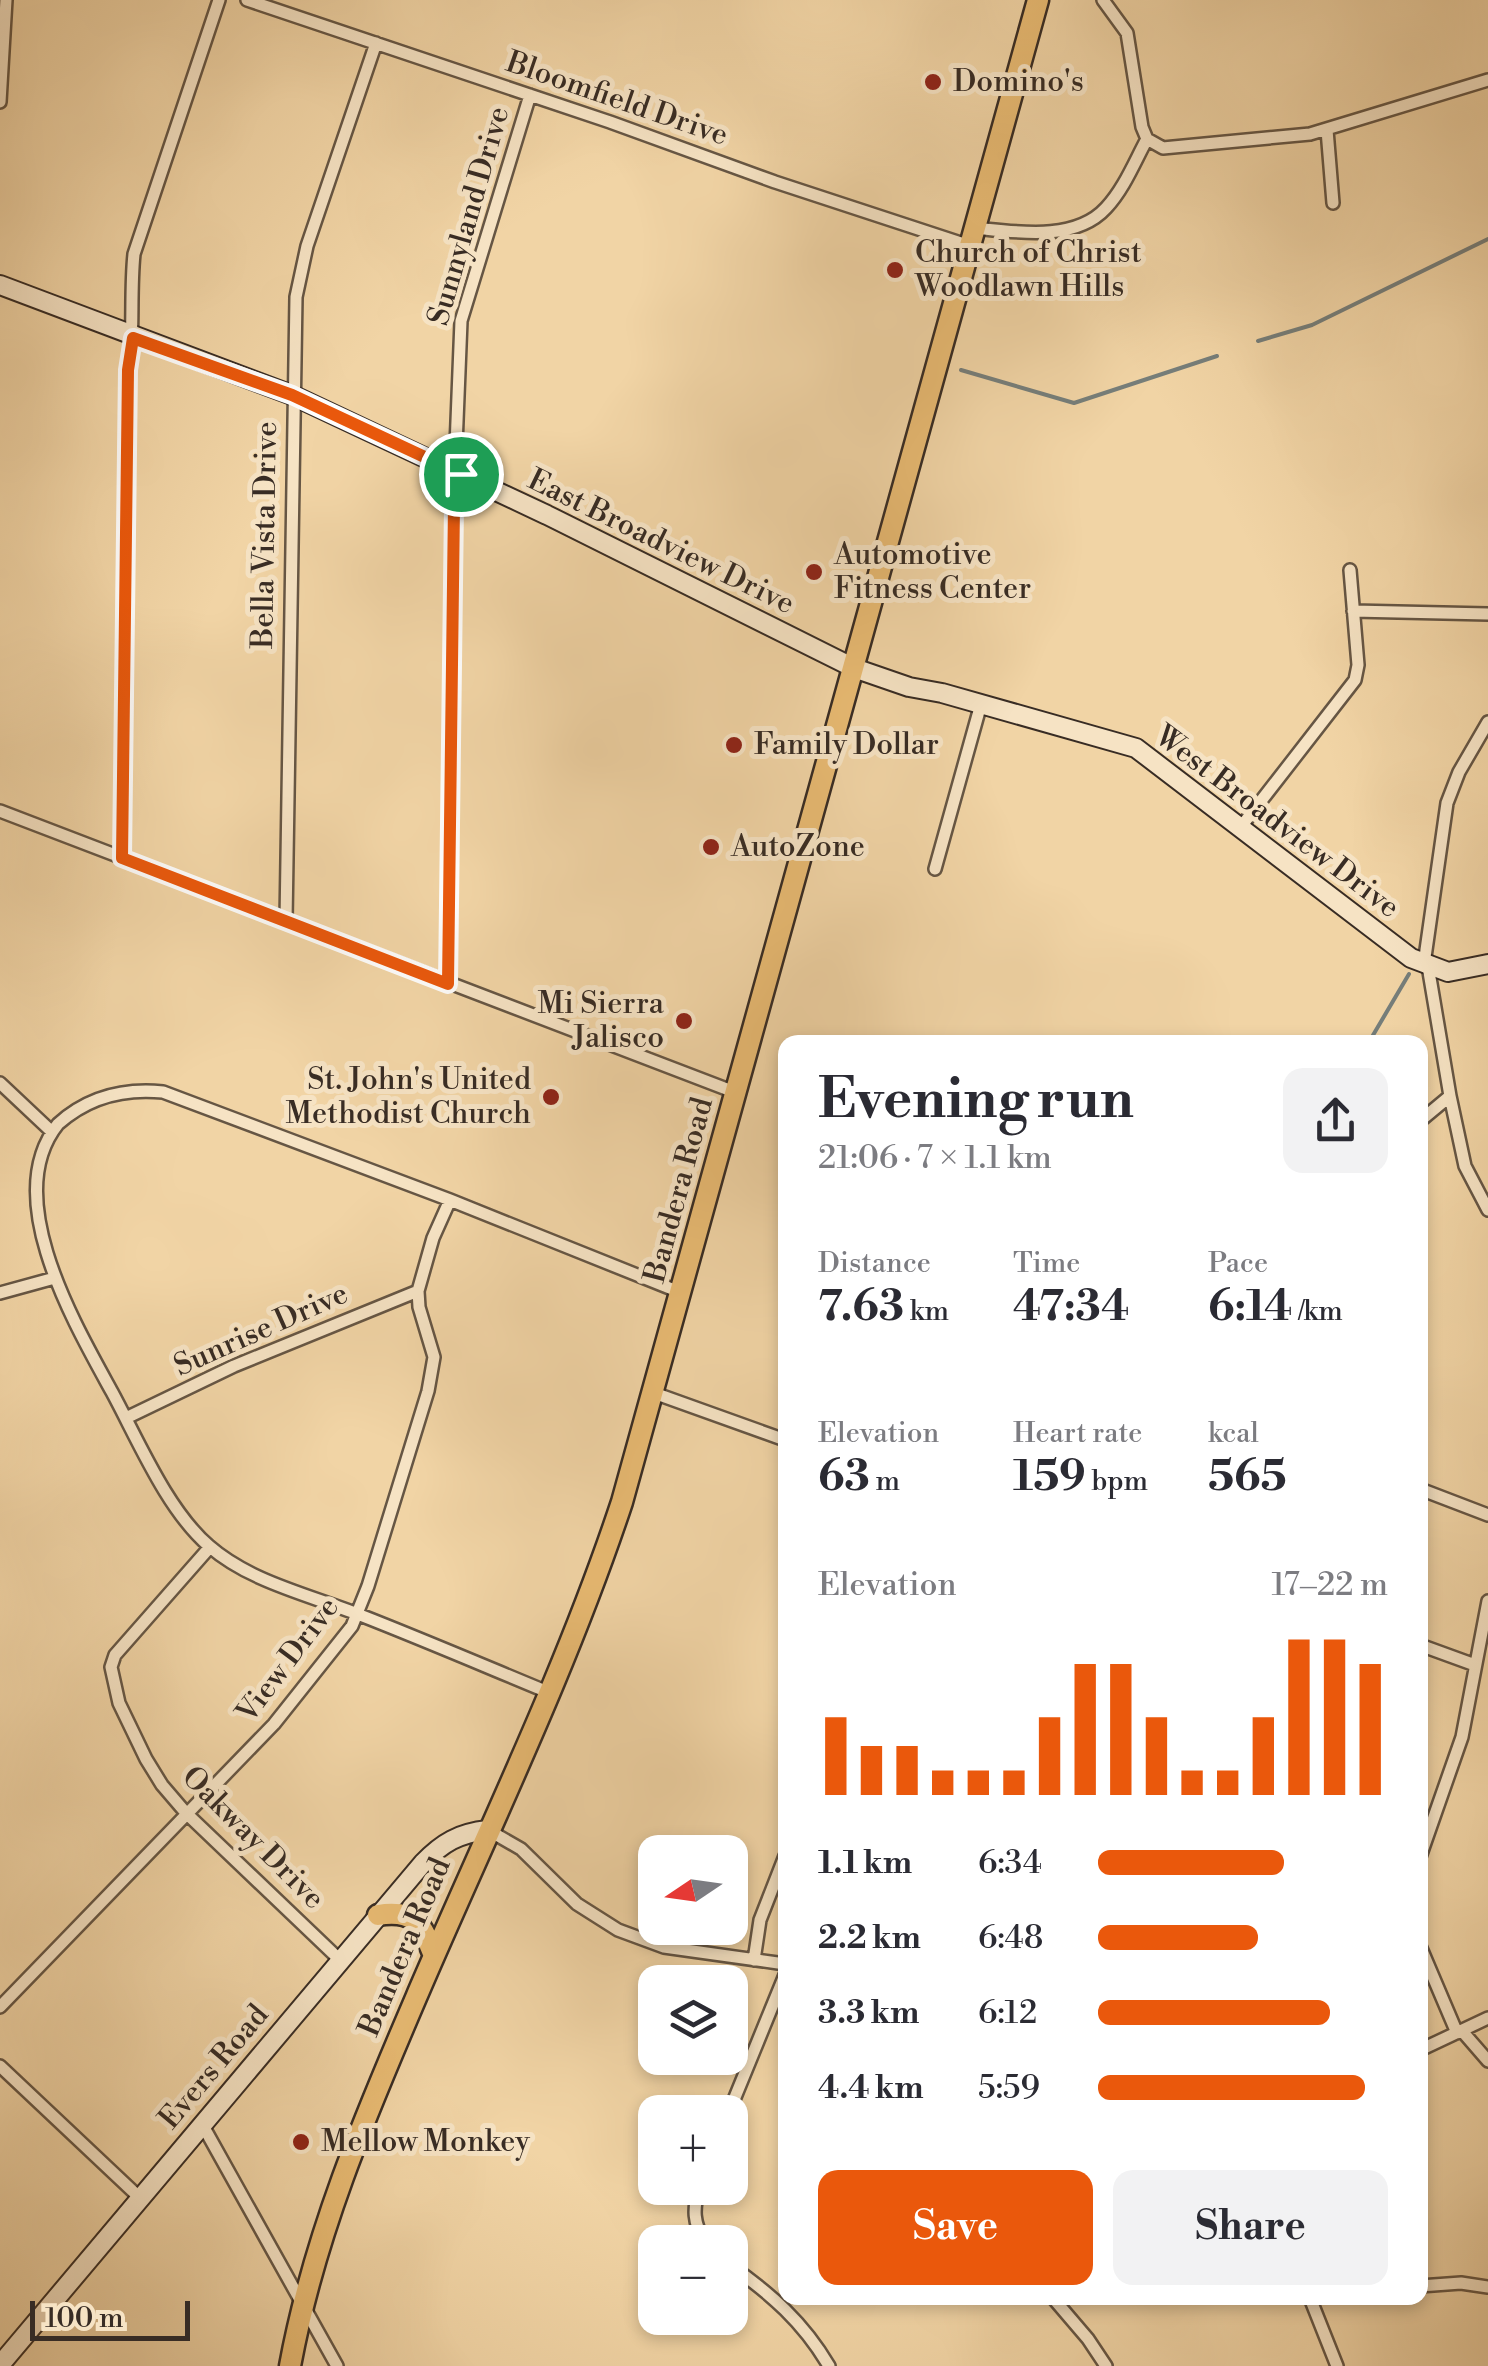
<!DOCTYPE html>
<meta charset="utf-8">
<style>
body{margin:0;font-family:"Libre Bodoni",serif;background:#f2f2f3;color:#2b2b33;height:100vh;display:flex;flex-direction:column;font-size:38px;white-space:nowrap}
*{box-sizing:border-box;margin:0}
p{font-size:32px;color:#7c7c81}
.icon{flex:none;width:55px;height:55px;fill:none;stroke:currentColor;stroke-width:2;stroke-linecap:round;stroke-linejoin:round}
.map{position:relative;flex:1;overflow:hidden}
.panel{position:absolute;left:778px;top:1035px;width:650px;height:1270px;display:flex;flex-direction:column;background:#fff;border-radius:20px;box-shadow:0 5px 15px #0003}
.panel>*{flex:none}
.needle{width:65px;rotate:257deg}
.controls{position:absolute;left:638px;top:1835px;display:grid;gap:20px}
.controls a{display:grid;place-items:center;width:110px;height:110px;border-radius:20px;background:#fff;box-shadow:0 5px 15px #0003;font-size:50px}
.scale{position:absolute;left:30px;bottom:25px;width:160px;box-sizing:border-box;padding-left:10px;border:5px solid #382c24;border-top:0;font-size:28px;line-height:35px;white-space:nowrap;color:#382c24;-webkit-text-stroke:8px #f6e3c4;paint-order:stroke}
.pin{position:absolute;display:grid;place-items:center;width:85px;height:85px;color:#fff;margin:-42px;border:5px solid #fff;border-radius:50%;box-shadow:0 2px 10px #0007}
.round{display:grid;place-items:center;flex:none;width:105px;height:105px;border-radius:20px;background:#f2f2f3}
.headline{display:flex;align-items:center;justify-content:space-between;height:170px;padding:0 40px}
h1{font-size:55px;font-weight:700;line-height:75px}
.metrics{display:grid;grid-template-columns:repeat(3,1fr);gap:15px;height:170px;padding:10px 40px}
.metrics div{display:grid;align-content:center}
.metrics b{font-size:42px;font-weight:700}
.metrics small{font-size:28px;font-weight:400}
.metrics p{font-size:28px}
.chart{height:280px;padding:20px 40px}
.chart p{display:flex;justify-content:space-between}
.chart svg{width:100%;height:180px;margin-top:10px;stroke:#ea580c;stroke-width:6}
.primary-button{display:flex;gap:20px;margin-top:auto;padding:20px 40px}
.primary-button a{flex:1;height:115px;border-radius:20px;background:#ea580c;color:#fff;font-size:40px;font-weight:700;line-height:115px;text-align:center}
.primary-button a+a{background:#f2f2f3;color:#2b2b33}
ul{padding:0 40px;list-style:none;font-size:32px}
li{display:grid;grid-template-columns:160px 120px 1fr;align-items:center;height:75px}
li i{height:25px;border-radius:12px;background:#ea580c}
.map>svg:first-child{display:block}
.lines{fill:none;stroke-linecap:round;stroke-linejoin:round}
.stream{stroke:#767e7a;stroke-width:4}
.street-casing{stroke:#665644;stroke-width:16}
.secondary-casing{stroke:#382c24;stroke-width:22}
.primary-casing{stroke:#382c24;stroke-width:25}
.street{stroke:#f6e3c4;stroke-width:11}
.secondary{stroke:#f6e3c4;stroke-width:18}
.primary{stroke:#e8ba72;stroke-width:20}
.route-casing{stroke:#fff;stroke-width:20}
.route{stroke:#ea580c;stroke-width:12}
.poi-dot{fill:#8f2418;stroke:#f6e3c4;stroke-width:4}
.labels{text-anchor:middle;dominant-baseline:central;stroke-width:10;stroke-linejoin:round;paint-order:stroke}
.poi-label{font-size:30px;fill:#382c24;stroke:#f6e3c4;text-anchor:start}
.street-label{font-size:30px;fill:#382c24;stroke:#f6e3c4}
</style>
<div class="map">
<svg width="1488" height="2366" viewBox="0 0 1488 2366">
<rect width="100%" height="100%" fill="#f1d4a5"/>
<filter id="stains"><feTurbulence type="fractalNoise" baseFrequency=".002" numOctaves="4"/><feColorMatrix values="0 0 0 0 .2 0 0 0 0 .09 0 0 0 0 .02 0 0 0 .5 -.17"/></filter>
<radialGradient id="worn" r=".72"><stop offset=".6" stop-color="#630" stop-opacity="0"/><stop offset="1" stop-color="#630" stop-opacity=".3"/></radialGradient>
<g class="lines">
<!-- stream -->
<path class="stream" d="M1258,341L1312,325L1488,239
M961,370L1074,403L1217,356
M1369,1042L1409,974"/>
<!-- street casing -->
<g class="street-casing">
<path id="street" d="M247,0L610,122L775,182L970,246
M1103,0L1127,33L1142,127L1147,139L1163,148L1310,134L1488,80
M0,102L6,0
M1327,130L1333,203
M975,228C1016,232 1075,242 1106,208C1124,189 1135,161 1147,139
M455,471L461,321L530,95
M1353,611L1488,614
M0,811L737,1093
M1240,828L1355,680L1358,665L1350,570
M122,858L129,370C134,332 130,293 134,254L219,0
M935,869L981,704
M286,921L296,297L307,246L376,43
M1424,964L1447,803L1459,772L1488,722
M448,984L454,505L461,474
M0,1083L51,1131
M1450,1096L1465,1166L1488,1210
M1420,1121L1450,1096L1428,966
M0,1293L51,1279
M654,1393L785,1440
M126,1418L234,1366L418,1291
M1420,1489L1488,1515
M210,1547L115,1655L111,1667L119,1703L146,1759L162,1785L186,1813L340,1960
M1420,1645L1475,1665
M550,1693C487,1667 424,1640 360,1615C310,1595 250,1582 209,1546C167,1510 138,1440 112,1392C73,1321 0,1196 58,1124C88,1097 123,1088 163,1092L450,1200L682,1293
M488,1830L521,1849L577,1904L618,1930L664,1947L785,1964
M1420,1857L1462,1737L1488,1601
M1420,1946L1457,2033
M754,1960L760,1920L785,1856
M0,2007L274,1724L352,1626L368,1586L428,1391L434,1357L419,1307L418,1291L433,1238L450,1200
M1462,2031L1488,2061
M1420,2050L1488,2018
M0,2066L140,2198
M729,2112L785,1975
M202,2124L337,2366
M699,2188C693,2209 693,2223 705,2242
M730,2265C771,2294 803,2322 829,2366
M1420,2286L1461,2283L1488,2287
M1053,2298L1088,2339L1106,2366
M1310,2298L1337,2366"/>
</g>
<!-- secondary casing -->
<g class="secondary-casing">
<path id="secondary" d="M0,285L292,395L547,515L854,668L909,687L942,693L1136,748L1411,958L1448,972L1488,964
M0,2365L423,1863C442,1843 459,1833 488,1830"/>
</g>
<!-- primary casing -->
<g class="primary-casing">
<path id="primary" d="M378,1915C415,1909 422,1924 434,1956
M290,2366C315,2231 367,2112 421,1986C490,1826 567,1668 622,1502L1038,0"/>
</g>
<!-- street -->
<use href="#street" class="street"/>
<!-- secondary -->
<use href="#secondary" class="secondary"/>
<!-- primary -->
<use href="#primary" class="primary"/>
</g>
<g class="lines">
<!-- route casing -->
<g class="route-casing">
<path id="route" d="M133,338L292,395L461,474L454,505L448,984L122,858L128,370Z"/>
</g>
<!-- route -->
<use href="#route" class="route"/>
</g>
<!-- markers -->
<g class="poi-dot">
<circle cx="933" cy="82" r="10"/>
<circle cx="895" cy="270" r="10"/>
<circle cx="814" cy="572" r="10"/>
<circle cx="734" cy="745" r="10"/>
<circle cx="711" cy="847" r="10"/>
<circle cx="684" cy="1021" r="10"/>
<circle cx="551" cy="1097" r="10"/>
<circle cx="301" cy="2142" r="10"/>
</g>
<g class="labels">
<!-- poi labels -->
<g class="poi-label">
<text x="953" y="82">Domino's</text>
<text x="915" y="253">Church of Christ<tspan x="915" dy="34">Woodlawn Hills</tspan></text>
<text x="834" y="555">Automotive<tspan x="834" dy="34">Fitness Center</tspan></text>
<text x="754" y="745">Family Dollar</text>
<text x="731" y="847">AutoZone</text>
<text x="664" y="1004" text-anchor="end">Mi Sierra<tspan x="664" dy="34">Jalisco</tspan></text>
<text x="531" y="1080" text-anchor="end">St. John's United<tspan x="531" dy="34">Methodist Church</tspan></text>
<text x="321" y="2142">Mellow Monkey</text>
</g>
<!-- street labels -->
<g class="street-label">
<text transform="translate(617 99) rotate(19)">Bloomfield Drive</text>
<text transform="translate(469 216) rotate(-74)">Sunnyland Drive</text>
<text transform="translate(265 535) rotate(-89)">Bella Vista Drive</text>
<text transform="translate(661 542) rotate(26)">East Broadview Drive</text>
<text transform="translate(1277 822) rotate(37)">West Broadview Drive</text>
<text transform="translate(679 1190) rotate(-75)">Bandera Road</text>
<text transform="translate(261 1330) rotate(-24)">Sunrise Drive</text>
<text transform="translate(288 1660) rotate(-53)">View Drive</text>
<text transform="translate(253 1838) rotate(45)">Oakway Drive</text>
<text transform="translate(405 1947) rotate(-67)">Bandera Road</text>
<text transform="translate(214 2067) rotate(-50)">Evers Road</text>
</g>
</g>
<rect width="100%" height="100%" filter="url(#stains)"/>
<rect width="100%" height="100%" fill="url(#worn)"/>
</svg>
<div class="controls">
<a><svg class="needle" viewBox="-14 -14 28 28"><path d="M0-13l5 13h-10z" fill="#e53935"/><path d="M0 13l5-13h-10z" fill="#7c7c81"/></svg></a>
<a><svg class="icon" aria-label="layers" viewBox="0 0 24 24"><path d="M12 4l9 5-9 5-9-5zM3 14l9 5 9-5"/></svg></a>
<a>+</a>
<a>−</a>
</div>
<div class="scale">100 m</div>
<div class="pin" style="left:461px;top:474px;background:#1e9e55"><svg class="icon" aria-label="arrive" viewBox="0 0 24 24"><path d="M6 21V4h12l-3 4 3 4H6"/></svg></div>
<section class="panel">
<div class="headline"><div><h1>Evening run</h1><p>21:06 · 7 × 1.1 km</p></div><a class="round"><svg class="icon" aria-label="share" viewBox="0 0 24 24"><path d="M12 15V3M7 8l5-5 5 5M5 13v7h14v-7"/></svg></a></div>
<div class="metrics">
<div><p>Distance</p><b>7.63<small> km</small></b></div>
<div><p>Time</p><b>47:34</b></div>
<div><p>Pace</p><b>6:14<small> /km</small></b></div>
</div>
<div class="metrics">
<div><p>Elevation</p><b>63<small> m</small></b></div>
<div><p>Heart rate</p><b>159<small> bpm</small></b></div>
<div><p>kcal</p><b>565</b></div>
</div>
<div class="chart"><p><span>Elevation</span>17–22 m</p>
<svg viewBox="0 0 160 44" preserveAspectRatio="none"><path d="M5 44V25M15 44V32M25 44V32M35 44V38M45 44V38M55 44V38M65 44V25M75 44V12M85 44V12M95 44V25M105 44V38M115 44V38M125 44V25M135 44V6M145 44V6M155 44V12"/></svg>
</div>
<ul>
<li><b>1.1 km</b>6:34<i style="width:64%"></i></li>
<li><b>2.2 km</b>6:48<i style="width:55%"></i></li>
<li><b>3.3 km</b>6:12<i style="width:80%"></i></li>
<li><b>4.4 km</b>5:59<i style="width:92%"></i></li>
</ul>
<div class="primary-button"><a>Save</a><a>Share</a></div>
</section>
</div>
